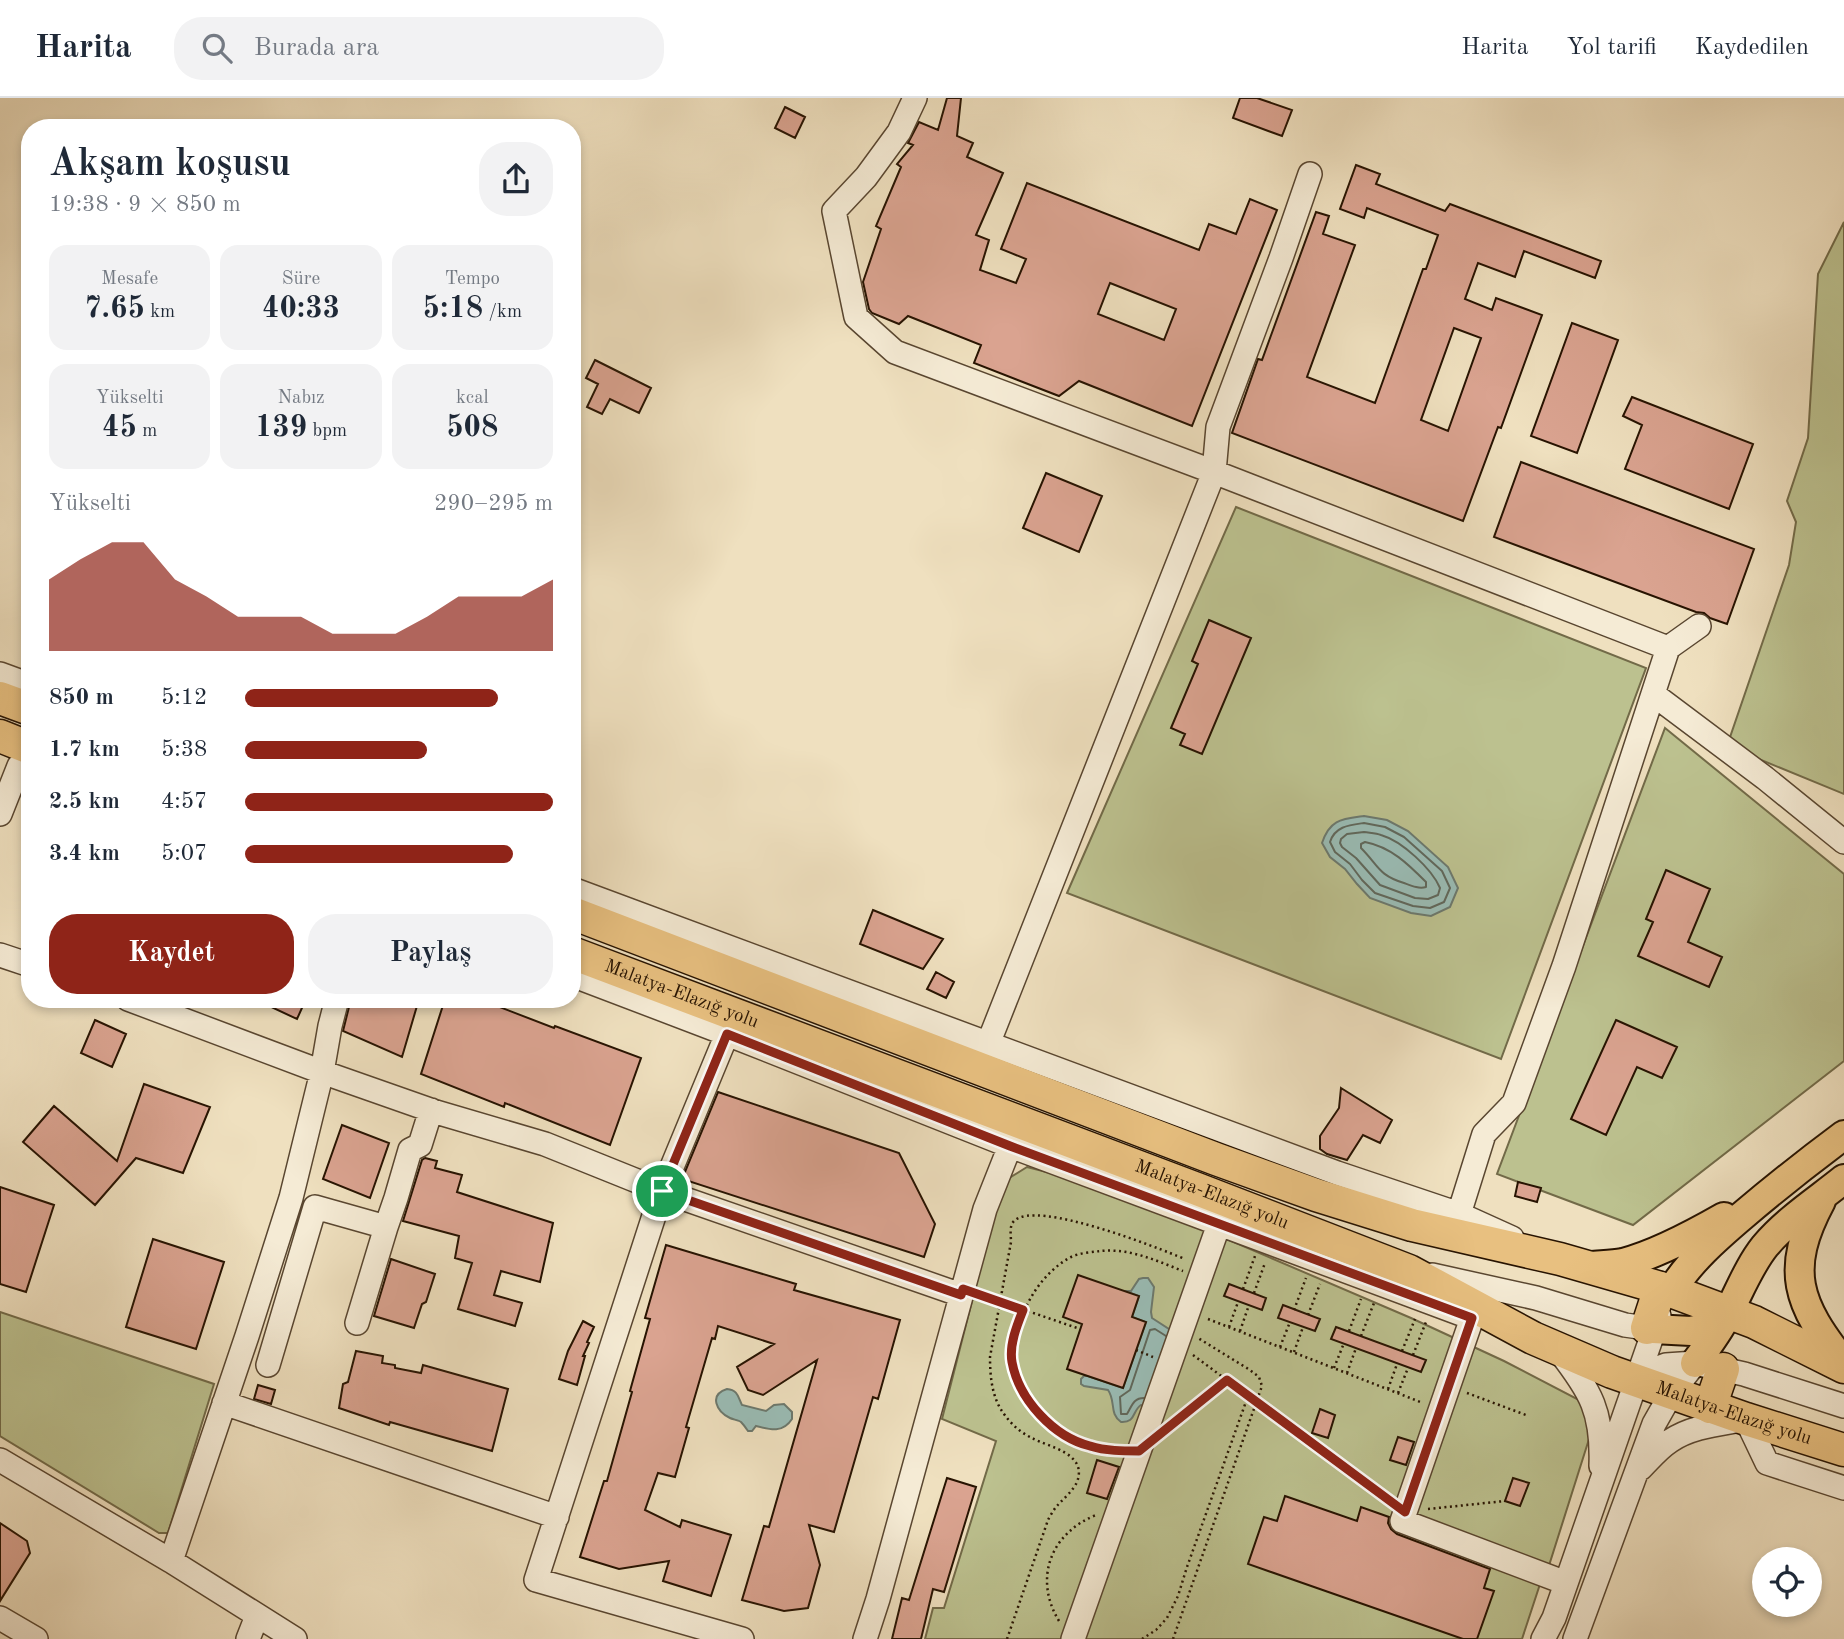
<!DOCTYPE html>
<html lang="tr">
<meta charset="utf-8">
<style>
body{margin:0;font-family:"Old Standard TT",serif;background:#f2f2f3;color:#1f2937;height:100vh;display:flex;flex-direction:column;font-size:26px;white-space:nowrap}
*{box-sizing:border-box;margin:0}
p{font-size:23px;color:#747a83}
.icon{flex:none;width:38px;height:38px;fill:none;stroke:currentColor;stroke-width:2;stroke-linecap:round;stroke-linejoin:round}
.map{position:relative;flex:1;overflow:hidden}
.panel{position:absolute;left:21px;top:21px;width:560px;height:889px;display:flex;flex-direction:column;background:#fff;border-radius:28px;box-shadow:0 4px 10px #0003}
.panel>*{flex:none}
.buttons{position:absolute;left:1752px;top:1449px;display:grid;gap:14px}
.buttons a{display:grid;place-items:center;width:70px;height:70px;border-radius:50%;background:#fff;box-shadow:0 4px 10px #0003;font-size:35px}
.pin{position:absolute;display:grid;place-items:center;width:60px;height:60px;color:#fff;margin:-30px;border:4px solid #fff;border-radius:50%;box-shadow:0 2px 7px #0007}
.round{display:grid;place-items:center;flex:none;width:74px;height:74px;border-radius:28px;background:#f2f2f3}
.summary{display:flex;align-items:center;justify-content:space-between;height:119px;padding:0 28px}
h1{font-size:38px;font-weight:700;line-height:52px}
.figures{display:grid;grid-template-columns:repeat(3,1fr);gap:10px;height:119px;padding:7px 28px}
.figures div{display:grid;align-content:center;border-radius:18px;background:#f2f2f3;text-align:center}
.figures b{font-size:30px;font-weight:700}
.figures small{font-size:19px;font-weight:400}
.figures p{font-size:19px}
.chart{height:196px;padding:14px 28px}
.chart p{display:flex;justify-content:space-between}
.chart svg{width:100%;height:126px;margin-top:7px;fill:#8f2418;opacity:.7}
.cta{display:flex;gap:14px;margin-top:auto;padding:14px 28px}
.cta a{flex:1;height:80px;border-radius:28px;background:#8f2418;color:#fff;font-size:28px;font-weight:700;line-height:80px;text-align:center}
.cta a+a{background:#f2f2f3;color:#1f2937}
ul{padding:0 28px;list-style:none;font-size:23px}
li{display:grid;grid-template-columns:112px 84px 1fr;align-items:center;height:52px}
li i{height:18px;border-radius:9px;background:#8f2418}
header{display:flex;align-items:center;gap:42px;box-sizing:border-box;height:98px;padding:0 35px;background:#fff;border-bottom:2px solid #e0e1e3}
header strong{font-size:33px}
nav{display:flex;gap:38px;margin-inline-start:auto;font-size:24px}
.search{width:490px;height:63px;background:#f2f2f3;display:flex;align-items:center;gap:18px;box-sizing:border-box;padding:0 24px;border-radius:28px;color:#747a83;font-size:26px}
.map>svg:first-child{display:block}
.green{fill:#bcc18f;stroke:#726a48;stroke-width:2}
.water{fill:#9abdb6;stroke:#6c796e;stroke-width:2}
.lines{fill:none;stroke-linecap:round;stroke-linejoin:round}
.shore{stroke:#60685c;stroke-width:2}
.building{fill:#daa390;stroke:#271301;stroke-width:2;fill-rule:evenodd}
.minor-casing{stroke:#594630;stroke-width:26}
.major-casing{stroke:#271301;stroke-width:32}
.highway-casing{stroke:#271301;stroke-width:35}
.path{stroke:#271301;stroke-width:2.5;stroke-dasharray:2 3.5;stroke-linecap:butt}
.minor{stroke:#f5ebd5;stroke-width:23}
.major{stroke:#e8c080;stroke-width:28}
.highway{stroke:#e8c080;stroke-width:32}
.route-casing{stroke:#fff;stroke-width:14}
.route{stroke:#8f2418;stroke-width:9}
.labels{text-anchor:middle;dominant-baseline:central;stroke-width:6;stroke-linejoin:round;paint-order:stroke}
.street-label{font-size:19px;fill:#271301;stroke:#f5ebd5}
</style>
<header>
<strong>Harita</strong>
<div class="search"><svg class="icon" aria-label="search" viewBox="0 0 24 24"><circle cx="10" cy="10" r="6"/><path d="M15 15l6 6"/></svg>Burada ara</div>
<nav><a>Harita</a><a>Yol tarifi</a><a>Kaydedilen</a></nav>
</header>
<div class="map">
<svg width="1844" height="1541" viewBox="0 0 1844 1541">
<rect width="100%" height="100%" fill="#efe0bf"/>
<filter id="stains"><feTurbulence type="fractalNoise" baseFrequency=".00286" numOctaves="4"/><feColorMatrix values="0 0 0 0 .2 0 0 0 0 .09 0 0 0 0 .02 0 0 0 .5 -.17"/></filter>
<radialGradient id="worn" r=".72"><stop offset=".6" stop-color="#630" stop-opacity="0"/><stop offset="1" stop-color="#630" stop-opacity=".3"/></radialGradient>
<!-- green -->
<path class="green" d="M1844,124V696L1727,648L1789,467L1796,424L1787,403L1808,340L1818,176Z
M1236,409L1646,570L1501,961L1067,795Z
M1665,630L1844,776V963L1633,1127L1497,1076Z
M1027,1069L1105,1089L1411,1220L1504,1263L1581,1303L1588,1314L1590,1338L1546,1477H1543L1522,1541H925L933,1510H944L996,1343L942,1321L998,1101L1006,1082Z
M0,1214L214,1286L168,1435H159L0,1338Z"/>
<!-- water -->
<path class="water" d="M1364,718L1387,722L1408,733L1448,769L1458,790L1450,809L1431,818L1411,815L1370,800L1357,786L1345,771L1330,759L1322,745C1330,721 1342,721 1364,718Z
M1143,1180H1148L1154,1189L1151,1214L1152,1220L1175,1235L1146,1308L1141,1307C1132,1313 1136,1325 1121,1324C1109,1316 1116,1303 1108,1292L1084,1288L1081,1286V1281L1084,1278H1088L1123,1290L1146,1224L1132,1219L1139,1198L1125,1193H1131L1139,1181Z
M727,1291C738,1292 738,1299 742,1307L766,1313L774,1307L784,1306L792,1314V1321C783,1335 771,1332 756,1328L752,1333H748C746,1330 744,1327 741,1324C740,1323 732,1321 730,1320C717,1314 708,1297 727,1291Z"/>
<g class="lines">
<!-- shore -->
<path class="shore" d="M1364,725L1385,729L1404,739L1442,773L1450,790L1444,804L1430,810L1413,808L1375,795L1362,782L1350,766L1335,754L1330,744C1335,728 1350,727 1364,725Z
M1364,734C1370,735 1376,735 1381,737C1402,743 1432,771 1440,790L1438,797L1428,801L1415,800L1380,787L1356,760L1342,749L1340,745L1341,741L1347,736Z
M1365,744C1391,749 1408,766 1426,784V789C1419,791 1412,788 1404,785C1378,777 1379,768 1361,750V746Z
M1144,1300C1133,1300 1132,1308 1127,1316H1121L1120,1299L1130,1292L1150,1232L1155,1231L1166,1238"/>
</g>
<!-- building -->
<path class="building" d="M947,0H961L957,38L973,45L967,59L1003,75L976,137L989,142L980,172L1016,185L1026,161L1001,151L1027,85L1199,152L1209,126L1236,136L1250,101L1277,112L1192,328L1079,283L1059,298L974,265L981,247L908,218L899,226L872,215L869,211L863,184L881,131L876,128L901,69L897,66L913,47L908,45L919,24L938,32ZM1110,185L1176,211L1164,242L1098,216Z
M1240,0H1257L1292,12L1282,38L1233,20Z
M785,9L805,19L795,40L775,30Z
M1356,67L1380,76L1376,86L1445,113L1450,106L1601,163L1595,180L1524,153L1515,179L1478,165L1465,201L1492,212L1496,200L1542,217L1501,330L1498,329L1463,423L1232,335L1258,261L1262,262L1316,114L1329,118L1323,136L1355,147L1307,279L1375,305L1423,171H1426L1438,137L1367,110L1364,120L1340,111ZM1454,230L1481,240L1448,333L1421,322Z
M1572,225L1618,242L1577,355L1531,338Z
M595,262L651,290L639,315L610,301L602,316L587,309L598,286L586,280Z
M1632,299L1753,346L1729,411L1625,371L1642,327L1623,318Z
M1521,364L1754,451L1727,526L1710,520L1704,515L1696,514L1494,439Z
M1046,375L1102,398L1079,454L1023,430Z
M1209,522L1251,540L1202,656L1180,647L1185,636L1171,630L1198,566L1192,563Z
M1666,772L1710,791L1688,844L1722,859L1709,889L1638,858L1653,824L1646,821Z
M873,812L943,841L923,871L860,846Z
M936,874L954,884L946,900L927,891Z
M254,901H306L297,921Z
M351,901H419L402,959L343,933Z
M445,901H479L554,930L555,928L641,960L610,1047L505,1005L504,1009L421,976Z
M95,922L126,936L112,969L81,955Z
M1616,922L1677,949L1662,980L1637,969L1606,1037L1571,1021Z
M144,986L210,1009L183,1075L136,1060L95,1107L23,1044L54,1008L117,1063Z
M1341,990L1392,1022L1380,1045L1363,1037L1347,1062L1327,1056L1320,1051V1038L1339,1010Z
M718,994L899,1055L935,1126L924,1159L682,1081Z
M342,1027L389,1045L370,1100L323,1081Z
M425,1060L437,1063L435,1070L462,1077L457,1094L553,1125L540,1184L501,1173L494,1197L522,1205L515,1228L458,1211L472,1165L455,1160L459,1138L403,1123L422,1062Z
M1518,1084L1541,1090L1537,1104L1515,1098Z
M0,1089L54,1107L26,1194L0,1186Z
M153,1141L224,1164L196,1251L126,1229Z
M666,1147L796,1186L794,1192L900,1222L878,1301L873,1299L834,1434L809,1427L820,1467L808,1510L784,1513L742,1502L764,1428L769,1429L817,1262L763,1297L748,1292L737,1269L774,1246L718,1228L715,1241L712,1240L686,1329L689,1330L675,1379L658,1375L645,1412L680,1429L682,1422L731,1437L711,1498L663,1483L669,1463L619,1471L580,1459L604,1383H607L632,1294L630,1293L650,1221L645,1220Z
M391,1161L435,1176L426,1204L422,1206L414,1230L374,1218Z
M1078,1177L1139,1198L1132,1219L1146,1224L1123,1290L1067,1271L1082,1226L1063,1219Z
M1229,1186L1266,1200L1262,1212L1224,1198Z
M1283,1207L1320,1221L1315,1233L1278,1220Z
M583,1223L594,1229L587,1244L589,1245L583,1258H585L577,1287L559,1281L568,1253Z
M1336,1229L1426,1262L1421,1274L1331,1241Z
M356,1253L383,1258L382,1265L395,1267V1270L421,1275L423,1267L508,1291L492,1353L390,1324L389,1327L339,1310L343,1286L348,1284Z
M258,1287L275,1292L271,1306L254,1301Z
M1320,1311L1335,1317L1328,1340L1312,1335Z
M1398,1339L1414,1344L1406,1367L1390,1362Z
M1097,1362L1119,1369L1107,1401L1087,1395Z
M947,1380L976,1389L944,1494L933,1491L921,1541H892L902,1500L909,1502Z
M1513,1380L1529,1385L1520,1408L1505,1403Z
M1285,1398L1357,1423L1361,1409L1389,1419L1388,1425L1391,1431L1397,1436L1490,1471L1484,1490L1494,1493L1477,1541H1463L1248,1466L1264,1419L1277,1423Z
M0,1425L27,1443L30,1455L0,1503Z"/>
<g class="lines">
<!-- minor casing -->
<g class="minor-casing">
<path id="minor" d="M915,0L899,34L866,79L834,113L856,219L895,254L1214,374L1668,550L1699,528
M0,576L30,587
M1653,596L1765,680L1844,744
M0,716L19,668
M572,791L1337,1075L1459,1116L1512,1140
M0,857L30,867
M572,877L727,936L1010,1048L1472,1220
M128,901L322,974L436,1014L545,1046L662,1093L961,1197
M727,936L662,1093L536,1482L742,1541
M988,946L1214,374L1218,329L1281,160L1310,76
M1459,1116L1484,1036L1514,1005L1564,868L1668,550
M1432,1177L1536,1200L1625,1227L1653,1231
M1472,1220L1402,1423L1566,1485
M357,1225L386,1129
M1559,1253C1591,1294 1603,1314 1601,1368
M268,1267L315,1109L386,1129L396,1100L410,1052L420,1047L431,1012
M1635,1283L1653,1272L1666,1267L1695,1265L1744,1276L1844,1308
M224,1305L557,1419
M0,1362L171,1463L295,1541
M1641,1370C1650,1361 1659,1350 1670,1343C1692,1328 1721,1326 1746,1321L1767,1365L1844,1390
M171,1463L247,1238L291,1100L322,974L330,928L337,901
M0,1520L36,1541
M248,1541L257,1518
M865,1541L878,1501L985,1111L1010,1048
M1073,1541L1219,1126
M1543,1541L1554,1520L1659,1218
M1575,1541L1654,1326L1671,1296L1695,1265"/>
</g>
<!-- major casing -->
<g class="major-casing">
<path id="major" d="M1821,1103C1784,1172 1797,1206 1844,1265
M1590,1168C1601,1167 1613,1167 1623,1165C1655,1157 1696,1135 1724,1119
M1671,1193C1690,1163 1715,1141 1742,1118C1775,1090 1809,1063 1844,1037
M1653,1231L1691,1233L1705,1230L1726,1216
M1695,1265C1707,1249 1719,1233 1728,1215C1740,1192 1749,1168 1765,1148C1787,1122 1818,1102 1844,1081"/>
</g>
<!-- highway casing -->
<g class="highway-casing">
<g id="highway">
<path d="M0,600L30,611"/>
<path d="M0,638L30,650"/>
<path d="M572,815L1216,1061L1316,1097L1412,1127L1560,1161L1671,1193L1754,1224L1844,1269"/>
<path id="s1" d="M572,855L1197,1091L1409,1173L1533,1240L1612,1274L1746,1321L1844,1352"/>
<path d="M1647,1230L1660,1190"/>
<path d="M1710,1309L1723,1271"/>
</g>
</g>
<!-- path -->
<path class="path" d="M1243,1191L1255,1158
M1254,1195L1265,1165
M981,1197L1080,1231
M1294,1212L1306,1180
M1308,1217L1320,1186
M1208,1221L1423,1305
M1229,1229L1238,1204
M1240,1233L1249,1207
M1349,1233L1361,1201
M1361,1238L1374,1205
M1280,1249L1290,1224
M1136,1252L1153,1259
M1402,1253L1415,1221
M1294,1254L1303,1229
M1193,1257L1387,1401
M1413,1257L1426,1224
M1334,1270L1344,1245
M1347,1275L1356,1250
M1388,1291L1397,1266
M1398,1295L1408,1270
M1467,1295L1526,1317
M1170,1328L1227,1282
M1119,1352C1109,1352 1097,1351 1087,1348C1054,1337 1017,1299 1011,1263C1010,1253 1014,1242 1017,1232C1026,1203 1042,1176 1069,1160C1078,1155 1091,1154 1101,1153C1130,1150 1157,1163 1183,1173
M1428,1411L1505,1403
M1059,1523C1033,1480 1051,1435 1096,1417
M1007,1541L1048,1422C1050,1418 1053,1413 1056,1409C1063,1401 1073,1393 1077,1384C1088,1355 1048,1349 1032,1340C1021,1335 1011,1326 1004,1316C992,1300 990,1279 990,1259L1011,1144C1011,1137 1009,1128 1014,1123C1036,1101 1158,1150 1185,1161
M1142,1541L1156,1532L1167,1520L1178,1498L1187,1469L1248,1298
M1173,1541L1262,1288L1259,1279L1250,1272L1198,1240"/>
<!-- minor -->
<use href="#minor" class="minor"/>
<!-- major -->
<use href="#major" class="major"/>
<!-- highway -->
<use href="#highway" class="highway"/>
</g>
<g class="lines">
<!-- route casing -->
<g class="route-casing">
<path id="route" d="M727,936L1010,1048L1472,1220L1405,1414L1227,1282L1139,1353C1123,1353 1106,1353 1090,1348C1054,1339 1019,1302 1012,1264C1009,1247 1017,1227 1023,1212L963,1191L961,1197L662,1093Z"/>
</g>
<!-- route -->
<use href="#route" class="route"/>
</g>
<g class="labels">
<!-- street labels -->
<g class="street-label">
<text stroke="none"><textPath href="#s1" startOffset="117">Malatya-Elazığ yolu</textPath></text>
<text stroke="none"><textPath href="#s1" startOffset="684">Malatya-Elazığ yolu</textPath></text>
<text stroke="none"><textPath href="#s1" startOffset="1251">Malatya-Elazığ yolu</textPath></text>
</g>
</g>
<rect width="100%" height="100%" filter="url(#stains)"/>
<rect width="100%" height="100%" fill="url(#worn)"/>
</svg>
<div class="buttons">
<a><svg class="icon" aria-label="locate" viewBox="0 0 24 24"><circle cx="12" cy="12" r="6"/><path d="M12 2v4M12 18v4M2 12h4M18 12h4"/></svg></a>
</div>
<div class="pin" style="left:662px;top:1093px;background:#1e9e55"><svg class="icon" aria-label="arrive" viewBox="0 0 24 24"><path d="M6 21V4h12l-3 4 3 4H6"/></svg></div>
<section class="panel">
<div class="summary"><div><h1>Akşam koşusu</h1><p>19:38 · 9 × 850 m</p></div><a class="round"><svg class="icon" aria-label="share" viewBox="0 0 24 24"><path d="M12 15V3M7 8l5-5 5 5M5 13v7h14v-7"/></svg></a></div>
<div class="figures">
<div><p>Mesafe</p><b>7.65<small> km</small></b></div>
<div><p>Süre</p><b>40:33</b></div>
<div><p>Tempo</p><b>5:18<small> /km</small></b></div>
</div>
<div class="figures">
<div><p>Yükselti</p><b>45<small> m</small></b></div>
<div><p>Nabız</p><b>139<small> bpm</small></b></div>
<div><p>kcal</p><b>508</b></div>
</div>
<div class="chart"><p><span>Yükselti</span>290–295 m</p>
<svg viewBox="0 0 160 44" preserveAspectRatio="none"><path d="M0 44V19L10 12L20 6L30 6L40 19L50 25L60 32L70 32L80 32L90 38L100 38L110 38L120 32L130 25L140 25L150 25L160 19V44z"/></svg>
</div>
<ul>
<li><b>850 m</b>5:12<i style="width:82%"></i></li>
<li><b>1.7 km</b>5:38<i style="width:59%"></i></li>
<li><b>2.5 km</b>4:57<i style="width:100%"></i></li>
<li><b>3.4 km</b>5:07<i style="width:87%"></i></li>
</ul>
<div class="cta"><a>Kaydet</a><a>Paylaş</a></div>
</section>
</div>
